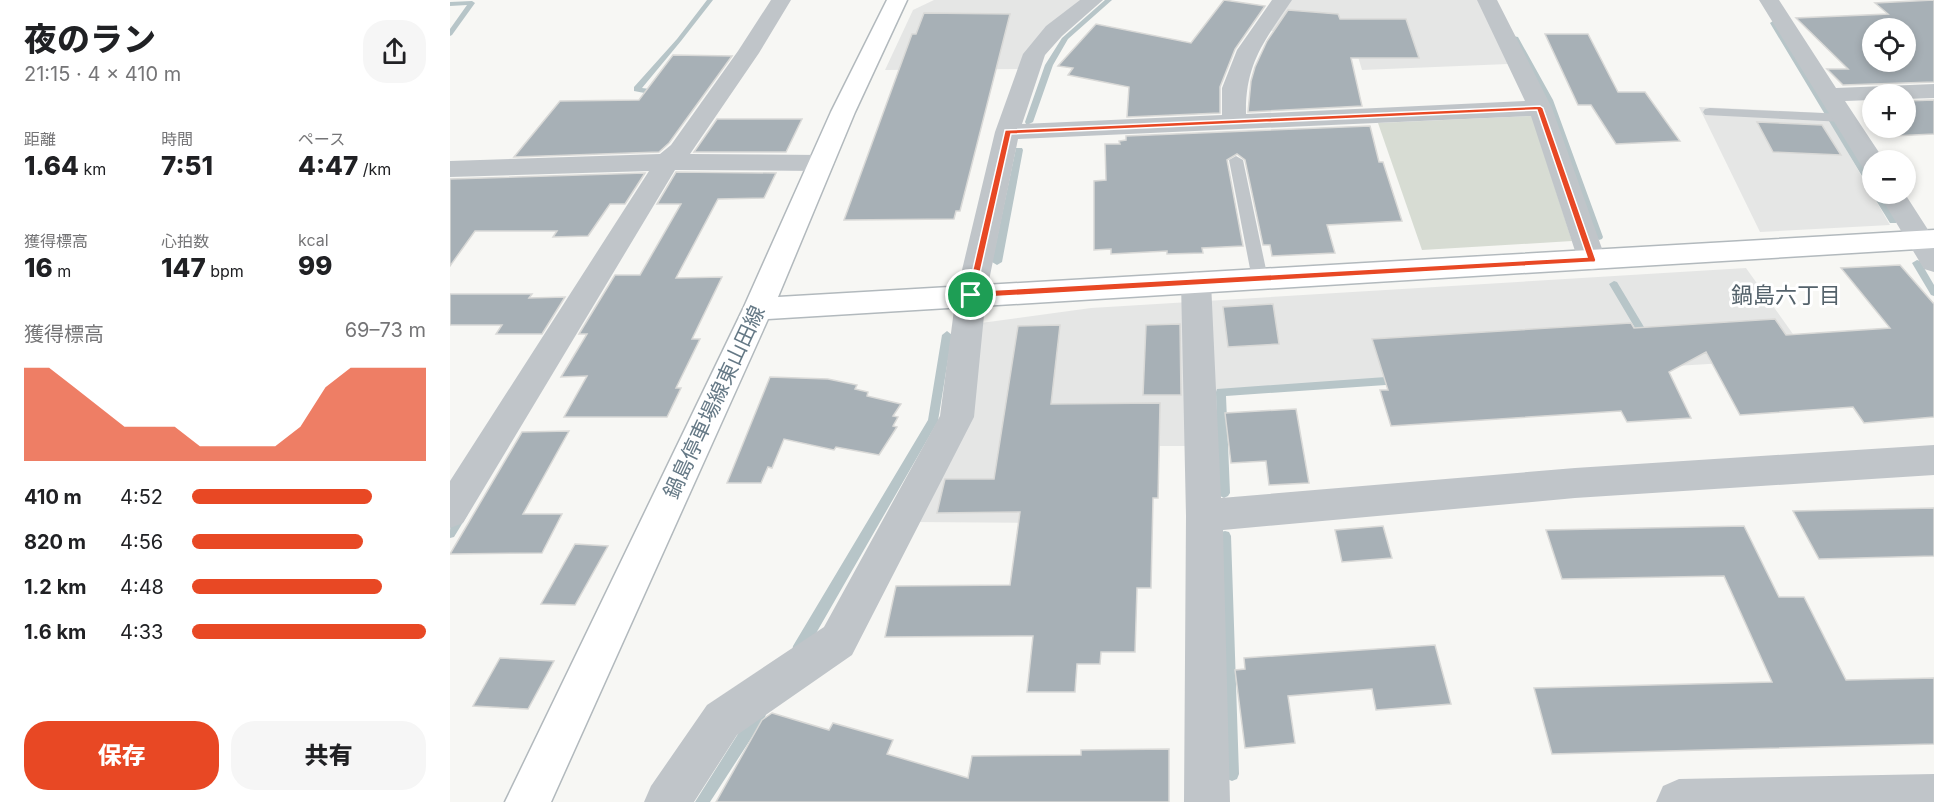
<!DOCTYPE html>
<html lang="ja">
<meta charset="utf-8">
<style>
body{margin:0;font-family:Inter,"Noto Sans JP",sans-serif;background:#f6f6f6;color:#202124;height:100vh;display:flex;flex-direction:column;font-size:22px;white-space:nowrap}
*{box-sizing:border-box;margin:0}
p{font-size:20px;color:#757577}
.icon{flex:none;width:33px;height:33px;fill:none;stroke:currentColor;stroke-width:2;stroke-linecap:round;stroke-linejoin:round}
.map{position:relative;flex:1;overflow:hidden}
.drawer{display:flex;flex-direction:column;background:#fff;width:450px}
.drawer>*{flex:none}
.controls{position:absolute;left:1412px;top:18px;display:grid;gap:12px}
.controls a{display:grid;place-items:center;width:54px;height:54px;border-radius:50%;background:#fff;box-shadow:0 3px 9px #0003;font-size:30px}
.pin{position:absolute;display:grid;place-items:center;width:51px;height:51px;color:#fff;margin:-26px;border:3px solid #fff;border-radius:50%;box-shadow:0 2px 6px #0007}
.round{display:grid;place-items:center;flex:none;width:63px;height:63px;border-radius:24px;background:#f6f6f6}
.headline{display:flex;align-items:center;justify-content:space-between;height:102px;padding:0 24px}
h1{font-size:33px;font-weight:800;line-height:45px}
.stats{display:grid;grid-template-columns:repeat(3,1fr);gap:9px;height:102px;padding:6px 24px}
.stats div{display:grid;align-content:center}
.stats b{font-size:26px;font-weight:800}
.stats small{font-size:16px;font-weight:400}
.stats p{font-size:16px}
.chart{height:168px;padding:12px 24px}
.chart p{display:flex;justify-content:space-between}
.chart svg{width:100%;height:108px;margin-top:6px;fill:#e84824;opacity:.7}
.cta{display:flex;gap:12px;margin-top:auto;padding:12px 24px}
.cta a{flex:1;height:69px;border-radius:24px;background:#e84824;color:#fff;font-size:24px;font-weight:800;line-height:69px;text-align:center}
.cta a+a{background:#f6f6f6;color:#202124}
ul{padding:0 24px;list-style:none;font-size:20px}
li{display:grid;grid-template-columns:96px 72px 1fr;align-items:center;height:45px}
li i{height:15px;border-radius:8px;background:#e84824}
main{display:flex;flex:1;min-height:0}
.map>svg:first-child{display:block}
.built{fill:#e5e6e5}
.green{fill:#d7dcd3}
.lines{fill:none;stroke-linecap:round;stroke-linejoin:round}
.stream{fill:#b7c5c8;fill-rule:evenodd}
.building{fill:#a7b0b6;stroke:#d9d9d7;stroke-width:1.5;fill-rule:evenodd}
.secondary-casing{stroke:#b2b9bd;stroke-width:3}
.lane{fill:#c0c5c9;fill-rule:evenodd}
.street{fill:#c0c5c9;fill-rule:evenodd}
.secondary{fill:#fff;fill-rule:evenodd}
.route{fill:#e84824;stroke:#fff;stroke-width:1.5;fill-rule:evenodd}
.labels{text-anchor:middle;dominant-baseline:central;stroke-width:6;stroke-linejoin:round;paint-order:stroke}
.street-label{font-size:21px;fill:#657986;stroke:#fff}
.neighbourhood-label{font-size:22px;fill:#54626b;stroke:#fff}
</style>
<main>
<section class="drawer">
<div class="headline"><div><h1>夜のラン</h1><p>21:15 · 4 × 410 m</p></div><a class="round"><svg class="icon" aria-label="share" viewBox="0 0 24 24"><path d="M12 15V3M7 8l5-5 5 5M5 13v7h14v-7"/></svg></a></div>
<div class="stats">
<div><p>距離</p><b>1.64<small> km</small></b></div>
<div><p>時間</p><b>7:51</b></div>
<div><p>ペース</p><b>4:47<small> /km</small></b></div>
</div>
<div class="stats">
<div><p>獲得標高</p><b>16<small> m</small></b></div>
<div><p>心拍数</p><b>147<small> bpm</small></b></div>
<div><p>kcal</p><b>99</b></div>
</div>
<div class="chart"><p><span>獲得標高</span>69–73 m</p>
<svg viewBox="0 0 160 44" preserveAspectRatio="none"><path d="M0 44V6L10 6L20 14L30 22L40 30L50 30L60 30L70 38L80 38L90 38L100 38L110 30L120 14L130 6L140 6L150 6L160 6V44z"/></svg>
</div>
<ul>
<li><b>410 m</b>4:52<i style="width:77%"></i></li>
<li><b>820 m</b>4:56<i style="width:73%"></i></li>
<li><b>1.2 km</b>4:48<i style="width:81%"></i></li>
<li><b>1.6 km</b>4:33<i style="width:100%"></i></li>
</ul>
<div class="cta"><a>保存</a><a>共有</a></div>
</section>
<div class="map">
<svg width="1484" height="802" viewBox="0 0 1484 802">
<rect width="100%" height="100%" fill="#f7f7f4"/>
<!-- built -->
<path class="built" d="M484,0H652L612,32L584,69L435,70L463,10Z
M840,0H1044L1058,64L912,70L900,30L819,31Z
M1249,107L1375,113L1440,225L1310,232Z
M1296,268L1360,358L741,395L737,446H604L593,523L465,522L531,323L641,308Z"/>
<!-- green -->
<path class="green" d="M1082,116L1122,241L972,250L928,123Z"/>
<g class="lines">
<!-- stream -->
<path class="stream" d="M257,0H263L231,41L192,88L207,90L206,99H200V94L184,91V87L227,39Z
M655,0H662L618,39L603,65L583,122L579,124H576L575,122L595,65L612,38Z
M22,1L25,3L2,35L0,36V29L17,5L0,6V2Z
M1323,21L1326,23L1422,179V189L1418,186L1320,23Z
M1063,36L1068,37L1103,100L1153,237L1152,239L1149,240L1145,237L1095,100L1062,37Z
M566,148H572L573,150L552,262L547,265L542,262Z
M1422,194H1430L1447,221L1446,223H1440Z
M1467,260L1470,261L1484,285V296L1481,295L1462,263Z
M1164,281L1167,282L1200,337L1202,340L1200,343H1194L1159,284Z
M497,331L502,335L488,421L353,656L348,657L343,656L342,651L343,646L478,420L492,335Z
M950,376L954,377L955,380L954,383L950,384L776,396L780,493L778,496L774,498L770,496L768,493L766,392L767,389Z
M12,509L16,510L18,514L4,537L0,538C0,527 0,514 12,509Z
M775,531L779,532L781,536L789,774L787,779L782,781L777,779L775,774L769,536L771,532Z
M310,705L315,707L317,712L315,717L260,802H245L305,707Z"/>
</g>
<!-- building -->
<path class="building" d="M774,0L815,6L785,49L770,87V113L677,117L679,87L618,75L623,68L608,66L646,24L741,43Z
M1484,0V82L1393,85L1377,69H1398L1346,18L1438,14L1425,3ZM1422,28H1455V62H1422Z
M838,10L888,14L890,19H956L969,58H901L912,106L798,112L801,81L805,67L817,41Z
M474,13L560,14L510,211H506L504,219L394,220L462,34H466Z
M1095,34H1138L1168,92H1195L1230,141L1166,144L1141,105H1128Z
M223,55L282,56L219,143L209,152L64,157L110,101L189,100Z
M1484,100V134L1443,136L1434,128H1455V101Z
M267,119H352L336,152H244Z
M1307,122L1372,125L1391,155L1323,152Z
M920,126L929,162H933L952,221L877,225L885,253L822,256L820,245H813L795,160L787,154L777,160L793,246L752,248L753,253L717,254V251L661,254V249L644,250V181L656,180L655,144H670L669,141L676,140V136Z
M226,172L326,173L314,198L268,199L226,278L272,277L242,339H250L226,388H231L217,417H114L137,376L111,377L137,334H129L165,275H190L231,204H207Z
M195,173L175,204H160L138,236L103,237L107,231H25L0,266V179Z
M1450,265L1484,304V417L1414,423L1403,407L1290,415L1256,352L1219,372L1241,418L1177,422L1171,411L941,426L930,390H938L922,339L1181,323L1184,328L1325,319L1336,335L1440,328L1391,268Z
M0,294H82L79,298L115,297L92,334H46L52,325H0Z
M823,304L829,344L778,347L773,307Z
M730,324L731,395H693L696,325Z
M610,325L601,404L710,403L708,498H703L701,588H687L685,652H651L650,664H627L625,692H577L583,636L435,637L446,586L560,585L570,512L487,513L495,479H544L568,326Z
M320,377L378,379L407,385L405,389L418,392L417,396L451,404L443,416L448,417L443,426L447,427L429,455L386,447L384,450L334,439L322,468L318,467L311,483H277Z
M846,409L859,483L819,485L816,461L781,463L775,413Z
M119,431L73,514H112L92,553L0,554L72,432Z
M1484,508V556L1369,559L1343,511Z
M933,526L942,558L892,562L885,530Z
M1294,526L1329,597H1354L1396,680L1484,678V744L1102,754L1084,688L1322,682L1274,576L1112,579L1096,530Z
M125,544L158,546L125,605L91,604Z
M985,645L1001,704L926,710L922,689L838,696L845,743L795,748L785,670L795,669L794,658Z
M50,658L104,661L78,709L23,706Z
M322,713L379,730L383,723L443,740L437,754L518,778L522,756L631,755V750L719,749V802H266L312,720Z"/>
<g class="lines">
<!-- secondary casing -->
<g class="secondary-casing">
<path id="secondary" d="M437,0H457L405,112L328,297L1484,230V248L318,319L101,802H55L293,309L381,112Z"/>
</g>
<!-- lane -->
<path class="lane" d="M1260,108L1394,114L1401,118L1394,122L1255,115L1253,112L1255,109Z
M786,156L793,160L818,279L816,283H804L802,279L779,160Z"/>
<!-- street -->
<path class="street" d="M321,0H341L309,53L240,154L371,155L380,157L384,163L380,169L371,171L225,170L13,523L0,528V481L199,171L0,177V161L210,154L221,145L288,51Z
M630,0H653L612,36L595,55L572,124L772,115V88L787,50L822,0H842C815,40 795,63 796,114L1075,101L1027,0H1047L1102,108L1156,260L1152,267L1142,270L1132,267L1128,260L1081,116L568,139L536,295L524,417L402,655L287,735L244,802H194L201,786L257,705L374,627L490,416L506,295L545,132L573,54L596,26Z
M1309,0H1329L1386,88L1484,84V98L1455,99V94H1422V100L1395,101L1434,160H1422V170L1413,168L1409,162Z
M1429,194H1455L1484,239V272L1474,269Z
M746,272L756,275L761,282L771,498L1125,468L1484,445V475L1125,498L773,530L780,802H734L736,516L731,282L736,275Z
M1484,774V802H1206L1213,786L1229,779Z"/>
<!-- secondary -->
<use href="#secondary" class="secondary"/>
</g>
<!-- route -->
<path class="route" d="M1090,106L1093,108L1146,260L1145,262L521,298L517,295L555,130ZM1087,110L1137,257L526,291L561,134Z"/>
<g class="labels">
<!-- street labels -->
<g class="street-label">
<text transform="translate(264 402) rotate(-65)">鍋島停車場線東山田線</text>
</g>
<!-- neighbourhood labels -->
<g class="neighbourhood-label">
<text x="1336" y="295">鍋島六丁目</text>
</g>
</g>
</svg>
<div class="controls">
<a><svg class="icon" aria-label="locate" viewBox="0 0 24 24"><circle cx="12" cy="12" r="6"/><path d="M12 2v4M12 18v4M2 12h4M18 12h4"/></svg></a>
<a>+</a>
<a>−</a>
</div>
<div class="pin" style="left:521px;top:295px;background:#1e9e55"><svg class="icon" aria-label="arrive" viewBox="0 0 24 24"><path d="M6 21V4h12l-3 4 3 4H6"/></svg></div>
</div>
</main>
